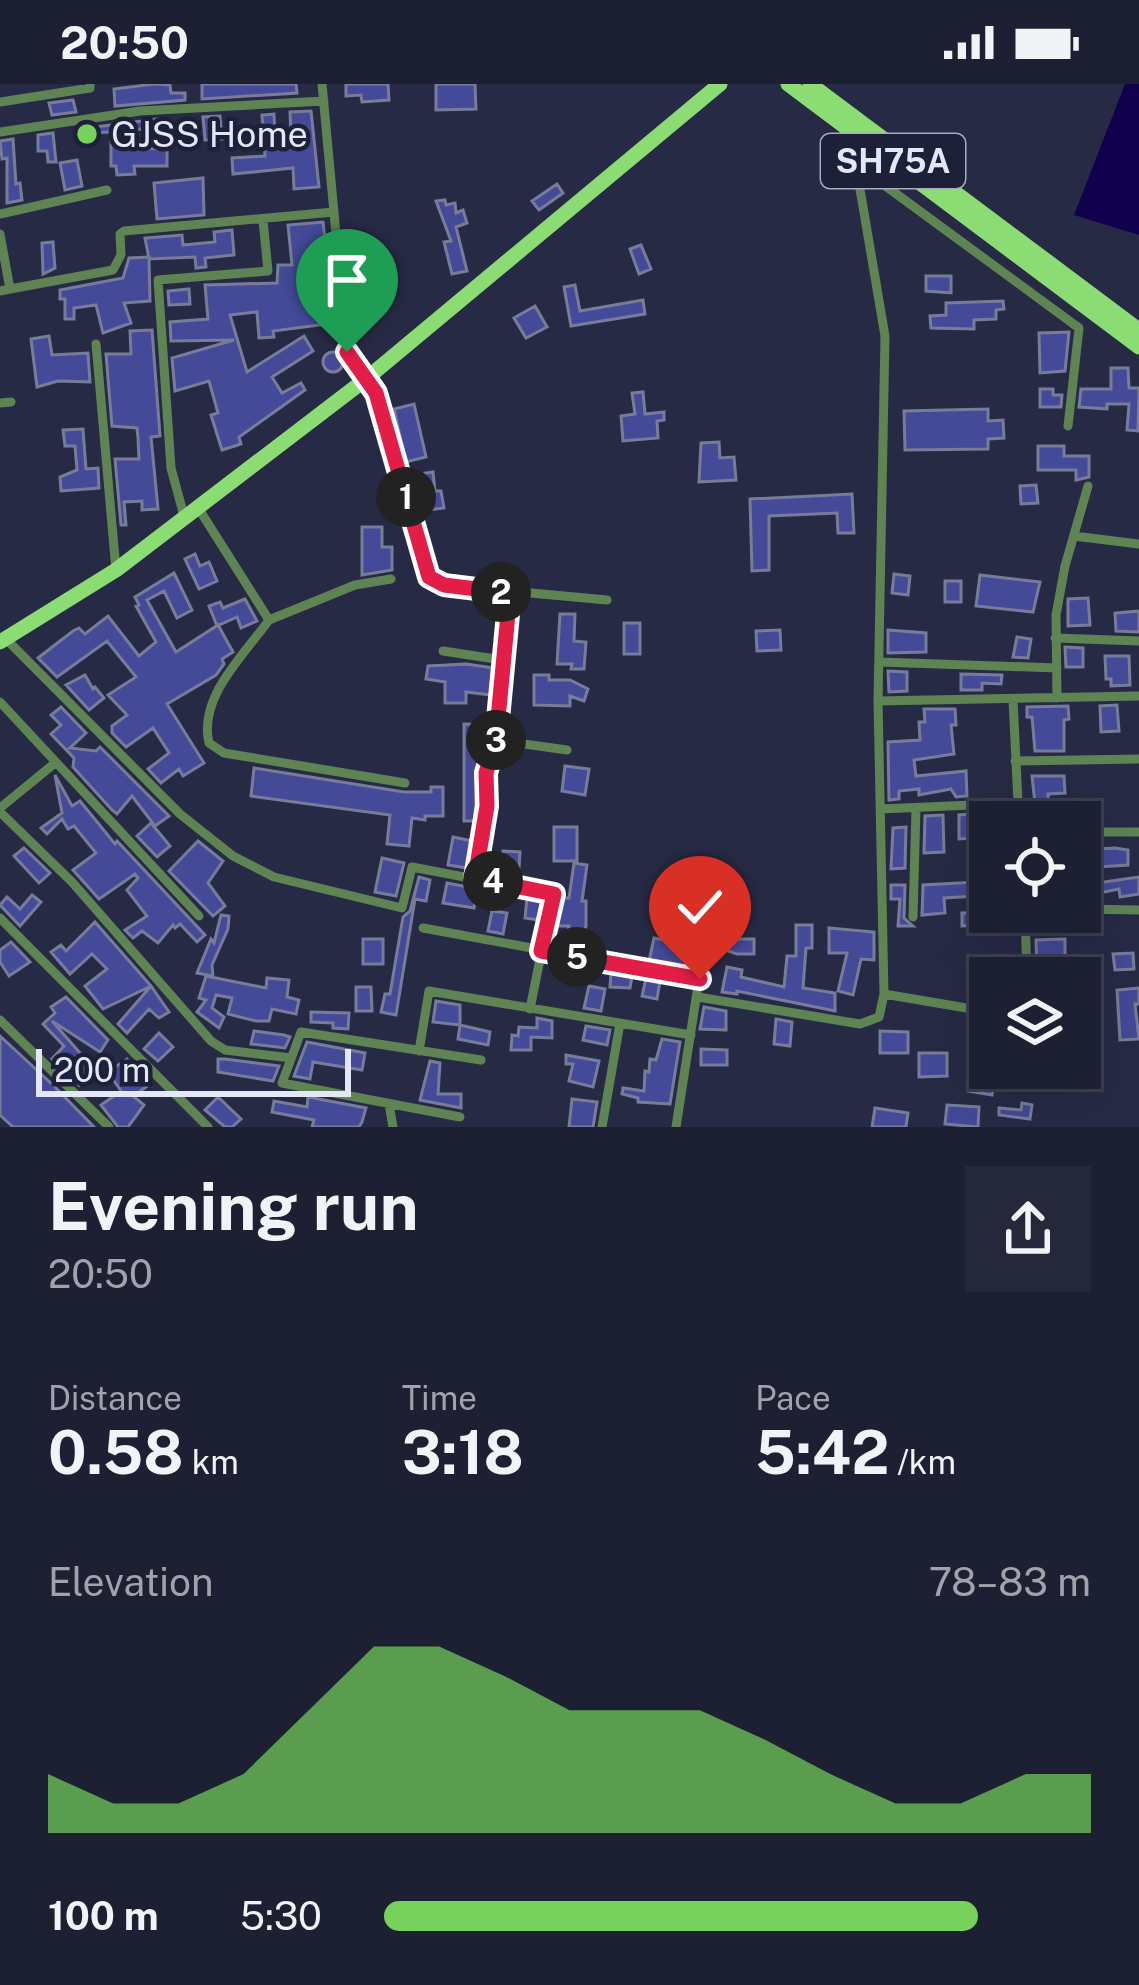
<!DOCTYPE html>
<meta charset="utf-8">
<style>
body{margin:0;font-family:"Public Sans",sans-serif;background:#25283b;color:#f1f3f6;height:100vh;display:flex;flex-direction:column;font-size:45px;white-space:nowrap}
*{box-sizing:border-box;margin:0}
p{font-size:39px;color:#a0a3ac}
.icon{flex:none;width:66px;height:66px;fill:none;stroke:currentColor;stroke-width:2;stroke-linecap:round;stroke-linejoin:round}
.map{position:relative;height:1043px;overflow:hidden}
.side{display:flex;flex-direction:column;background:#1d2033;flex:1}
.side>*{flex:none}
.fabs{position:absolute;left:969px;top:717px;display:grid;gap:24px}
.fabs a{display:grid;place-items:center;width:132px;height:132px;border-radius:0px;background:#1d2033;box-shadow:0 12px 48px #0002,0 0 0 3px #3b3e4e;font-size:60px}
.scale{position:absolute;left:36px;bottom:30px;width:315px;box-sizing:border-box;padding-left:12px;border:6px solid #e3e7f8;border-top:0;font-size:33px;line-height:42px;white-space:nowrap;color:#e3e7f8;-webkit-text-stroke:9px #1d2039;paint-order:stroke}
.pin{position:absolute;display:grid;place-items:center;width:102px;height:102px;color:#fff;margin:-123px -51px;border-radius:50% 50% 50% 0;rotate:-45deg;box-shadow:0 0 12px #0007}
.pin .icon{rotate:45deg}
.km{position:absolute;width:60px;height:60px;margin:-30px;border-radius:50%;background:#222;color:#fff;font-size:33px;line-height:60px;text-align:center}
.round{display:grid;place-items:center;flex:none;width:126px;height:126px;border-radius:0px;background:#25283b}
.summary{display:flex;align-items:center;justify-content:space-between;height:204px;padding:0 48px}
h1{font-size:66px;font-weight:700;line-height:90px}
.metrics{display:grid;grid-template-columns:repeat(3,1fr);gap:18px;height:204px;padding:12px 48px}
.metrics div{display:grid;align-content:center}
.metrics b{font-size:60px;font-weight:700}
.metrics small{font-size:33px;font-weight:400}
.metrics p{font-size:33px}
.chart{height:336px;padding:24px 48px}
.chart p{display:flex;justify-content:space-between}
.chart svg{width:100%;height:216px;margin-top:12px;fill:#76d25a;opacity:.7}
ul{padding:0 48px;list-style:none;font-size:39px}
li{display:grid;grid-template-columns:192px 144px 1fr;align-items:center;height:90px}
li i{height:30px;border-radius:15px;background:#76d25a}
.status{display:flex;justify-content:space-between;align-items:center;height:84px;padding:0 60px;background:#1d2033;direction:ltr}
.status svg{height:33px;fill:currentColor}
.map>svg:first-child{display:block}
.water{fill:#10004d}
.building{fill:#444998;stroke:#777c9a;stroke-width:3}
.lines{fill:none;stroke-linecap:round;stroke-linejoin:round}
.minor{stroke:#5e8453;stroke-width:9}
.primary{stroke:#8cdc74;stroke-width:15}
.route-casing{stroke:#fff;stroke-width:24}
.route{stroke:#e11d48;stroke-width:15}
.poi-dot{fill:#76d25a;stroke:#1d2039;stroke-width:4.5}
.labels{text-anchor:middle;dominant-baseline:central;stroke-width:9;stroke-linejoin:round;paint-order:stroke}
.shield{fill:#1d2039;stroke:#a8abbf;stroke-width:3}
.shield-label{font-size:33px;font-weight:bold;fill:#e3e7f8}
.poi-label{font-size:36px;fill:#e3e7f8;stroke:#1d2039;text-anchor:start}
</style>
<div class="status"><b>20:50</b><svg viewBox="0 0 49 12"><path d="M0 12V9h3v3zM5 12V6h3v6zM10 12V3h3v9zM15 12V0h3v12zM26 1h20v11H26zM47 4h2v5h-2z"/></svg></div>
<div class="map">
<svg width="1139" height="1043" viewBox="0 0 1139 1043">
<rect width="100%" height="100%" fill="#272a44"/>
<!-- water -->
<path class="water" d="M1125,0H1139V151L1074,131Z"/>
<!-- building -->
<path class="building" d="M154,0L170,1L171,9H185V16L115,22L114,5Z
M202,0H296L297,9L202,15Z
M346,0H388L389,16L362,18L361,11L346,12Z
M436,0H475L476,25L436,26Z
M73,16L76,28L52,31L49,19Z
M311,27L319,103L294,105L293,84L233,90L232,74L265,72L262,31L274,30L275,53L291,52L290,28Z
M220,32L222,55L205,56L203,33Z
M158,35V44L130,46L131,64L167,65V82H134L135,90L117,91L116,82H111V48L87,49V44Z
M53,49L56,78H48L47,67H38V51Z
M13,55L16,100L20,99L22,116L7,119V74L2,75L0,57Z
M77,76L82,102L65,106L60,79Z
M203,94L204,131L157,135L154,99Z
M557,100L563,109L539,126L532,117Z
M445,116L446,121L455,119L456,129L463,126L467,139L456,143L467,187L452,190L444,158L451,157L436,117Z
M323,138L335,239L273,247L274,253L259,254L257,228L230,231L247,288L304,252L313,267L272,293L282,309L301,299L305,306L239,353L241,360L222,366L211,331L218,329L209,297L175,307L172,274L234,256L171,257L170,238L208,235L205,201L277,199L278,181H292L288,141Z
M232,146L234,171L205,174L206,183L196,184L195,173L149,175L145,154L182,151L183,161L215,158L214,148Z
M53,158L55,184L43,190L42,159Z
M641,161L651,185L639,190L630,165Z
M149,173L150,217L124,219L131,239L103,249L96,221L74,224V235H65V215H60V206L123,194L129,174Z
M926,192H951V209L926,207Z
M575,201L580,227L643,216L645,230L571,242L564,203Z
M189,205L190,220L169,221L168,207Z
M1003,217L1004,225L996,226V235L974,236V245L931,244L930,232L946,231V219Z
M535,222L547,243L526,254L514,234Z
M152,246L160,352L151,353L158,425L142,426V417L124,418L126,441H121L115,375H139L138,354L137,344L112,342L106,270H131L130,247Z
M1069,248L1065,287L1040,289L1039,249Z
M49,252L52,271L88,269L90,298L58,297L37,303L31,255Z
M323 278a10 10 0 1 1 20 0a10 10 0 1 1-20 0Z
M1111,284H1128L1129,304H1139L1138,347L1127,346L1129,320H1107V325L1079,323L1081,305H1111Z
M1040,305H1053V311H1062L1061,323H1040Z
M643,308L645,330L664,328V336L657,337L658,354L623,357L621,332L635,330L632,309Z
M414,320L426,373L406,378L394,325Z
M988,325V337L1003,336L1004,354L988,355V365L905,366L904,327Z
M83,345L86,385L98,384L99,404L61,407L60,393L77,386L75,362H65L63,346Z
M719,358L720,374L734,373L736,396L699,398L701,359Z
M1038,362H1064V372H1089V393L1076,396V386H1038Z
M433,388L435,407H441L444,424L419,427L412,391Z
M1036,401L1038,419L1021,420L1020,402Z
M852,410L854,449H838L837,429L769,432V486L752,487L750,415Z
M362,443H382V463H392V486L362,491Z
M195,470L200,482L209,478L217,497L199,505L185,475Z
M174,489L192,526L177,534L164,507L147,516L176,568L218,541L233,568L222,575L224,580L216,591L167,620L204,679L183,692L179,685L161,699L148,685L169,669L153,644L126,663L112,649V642L127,631L108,611L136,593L107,557L57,593L38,574L73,547L79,544L85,550L108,532L139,572L156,558L136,522L139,521L135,513Z
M894,490L910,492L908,511L892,509Z
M980,491L1040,498L1033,528L976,522Z
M945,497H961V518H945Z
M1088,514L1090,541L1068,542V515Z
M245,515L257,537L241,544L237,533L217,542L209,522L220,518L223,524Z
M1139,527V548L1116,547L1115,529Z
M560,530H575L574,557L586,558L584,585H571L572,580H557Z
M624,539H640V570H624Z
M780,546L781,566L757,567L756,547Z
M888,546L926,549V568L888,569Z
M1017,553L1031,555L1028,574L1013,573Z
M1065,563L1083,564V583H1066Z
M1105,572H1129L1130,601L1111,602V595H1106Z
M466,580L494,584L491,611L466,608V619H445V598L426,595L428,582Z
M888,587L907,588V607L889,608Z
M961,590L1002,591L1001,600L982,599V606H961Z
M85,591L93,605L95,603L104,614L89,626L66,601Z
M534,591H549V596H570L588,605L584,617L570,612V622L534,621Z
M1117,621L1119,647L1101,648L1100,622Z
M1068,622L1069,635L1064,636V667H1035L1032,633H1027V623Z
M61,623L86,649L70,664L96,667L100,663L169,732L155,742L132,712L117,730L112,726L73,683L74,674L51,650L61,641L51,631Z
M924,625H955L956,641H951L954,670L914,676L916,692L966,687L967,712L956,713L951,705L919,711V705L899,707V715L889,716L888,658L920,656L919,638H925Z
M464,640L488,641L477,689L475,737H464Z
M565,682L589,685L585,711L562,707Z
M254,684L404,708H431V703H443V732H425V736L412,734L409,762L387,760L390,731L251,712Z
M55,691L72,722L80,717L115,760L117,757L205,851L197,858L180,840L175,844L173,841L158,859L142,847L133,854L125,846L147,832L127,806L138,794L135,790L99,815L73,786L96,769L74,742L68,745L62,735L47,750L41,744L62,729Z
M1032,692H1064L1065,709L1048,710L1049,738H1037Z
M971,730L974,754L959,755V731Z
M943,731L944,768L924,769L925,732Z
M151,739L170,762L157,773L137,752Z
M554,743H577V777H554Z
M906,743L905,784L891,785L893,744Z
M453,753L472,757L467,784L448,781Z
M198,757L223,777L208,799L225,822L213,832L169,787Z
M24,764L50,789L39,799L14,772Z
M1115,764L1128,766V781L1098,783L1097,765Z
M503,767L520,768L519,784H502Z
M382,774L404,779L396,812L375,808Z
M574,779L587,781L582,817H586V842L579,863L564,861L569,842H556L561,814H569Z
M419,793L430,796L426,817L415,815L396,931L381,928L385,910H390L403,833L410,827Z
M1139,793V810L1120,813L1119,805L1099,809L1097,799Z
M976,798L977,812L944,814L945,829L922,831L923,801Z
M447,799L478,805L474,824L443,819Z
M891,801H905L904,834L913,842H898L900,815H891Z
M32,811L41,818L20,842L0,821L7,813L20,825Z
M527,814L542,817L539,836L525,834Z
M685,825L705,828L698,843L694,869H688V874L693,875L692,884L649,877L654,854L679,859Z
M492,827L507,829L503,850L488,847Z
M989,828V841L962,842V829Z
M221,831L229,832L228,845L212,881L213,892L197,889L211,855L214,859Z
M95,838L151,902L103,925L85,902L107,885L92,870L70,890L51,868L61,861L66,867Z
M796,841H812V864H806L803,904L835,909V927L737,907V910L722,908L727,883L742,886L741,893L784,903L787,872H796Z
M829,844L874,848V876L861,875L853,911L838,907L847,869H829Z
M716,848L735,855H754V870H737L713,862Z
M363,855H383V880H363Z
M1065,855V894H1037L1036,856Z
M11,858L30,878L9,892L0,878V866Z
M1133,869L1134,885L1115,886L1113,870Z
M611,888L632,892L630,904L610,903Z
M206,892L266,904L267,894L289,896L287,913L299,916L296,930L272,925L269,937H256L228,930L232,914L216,911L212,924L224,933L219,944L197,928L206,916L199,914Z
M646,894L660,897L657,915L642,912Z
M151,902L169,928L159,934L149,925L127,949L118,940Z
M589,902L605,905L601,927L584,924Z
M356,903H371L372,927H356Z
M1139,904V920H1135L1139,955L1120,956L1117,906Z
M66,913L108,956L100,968L52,937L94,985L79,1001L52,975L64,962L43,940L55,929L51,923Z
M436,917L460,921V941L433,938Z
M704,923L726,927V946L700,945Z
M311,928L349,929L348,945L333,944V939L311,938Z
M537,934L552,937V954L531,953V966H511L512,951L518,952L519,943L537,944Z
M776,935L792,938L790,962L774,960Z
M460,941L490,948L488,961L458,955Z
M586,942L610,946L607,961L583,956Z
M254,947L284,951L290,953L285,964L251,960Z
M880,947L908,948V969H880Z
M159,949L173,963L158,977L144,965Z
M0,952L54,1002L94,1043H13L0,1031Z
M662,955L680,958L670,1020L638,1018V1014L622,1010L623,1004L644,1007L645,987L649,988L650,975L656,976Z
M307,958L365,969L362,986L313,978L310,995L294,992Z
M701,965L727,966V981H701Z
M919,969H947V992L919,993Z
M566,971L599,977L593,1003L569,997L573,980H566Z
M127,975L146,1003L133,1012L144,1021L128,1043H118L101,1021L121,1007L108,988Z
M218,975H225L279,982L273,997L218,988Z
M430,977L440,979L438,1010H461V1024L420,1016Z
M970,978L997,984L992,1011L968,1007Z
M218,1013L241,1035L232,1043H225L205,1026Z
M308,1013L366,1024L362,1038L359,1043H312L314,1036L272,1028L274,1017L307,1023Z
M572,1015L597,1018L593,1043H569Z
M1022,1019L1032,1021L1030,1035L999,1031V1024L1021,1026Z
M947,1021L979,1023L978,1043L945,1040Z
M875,1024L908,1029L906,1043H872Z"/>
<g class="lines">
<!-- minor -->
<path class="minor" d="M322,0L347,268L375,309L429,493L444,501L607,516
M0,18L90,4V0
M0,48L140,27L324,17
M876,95L1079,244L1068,342
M0,130L107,106
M0,150L10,205L0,207
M10,205L113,186L121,171L120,150L124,147L334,128
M96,260L116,486
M0,319L11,318
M197,422L269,536C244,571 198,613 209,659L224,669L405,699
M184,432L171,384L158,196L268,187L263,136
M1074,452L1139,460
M269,536L355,501L391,495
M5,554L180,730L233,772L274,793L402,824L412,783L553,810L530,925
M1055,554L1139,557
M443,567L502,576
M879,578L1057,584
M1057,614L1056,531L1065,482L1088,402
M1013,616L1019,738
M878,617L1139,612
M0,618L199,832
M496,656L567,666
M1015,677L1139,675
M982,722L986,818
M0,724L55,679
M880,725L1018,719
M0,728L72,798L211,957L225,966L291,974
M1080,748H1139
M475,794L487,722L486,689L496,656L510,509
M1080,825L1139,826
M1025,828L1027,894
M913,833L916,724
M0,834L208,1043
M423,844L700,895
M884,910L990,928
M698,913L860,940L879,933L884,910L878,617L885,252L860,105L865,97L876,95L887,72
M0,936L109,1043
M419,967L429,907L691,951
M389,1020L393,1043
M460,1033L282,999L301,948L481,976
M602,1043L620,939
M676,1043L707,844"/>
<!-- primary -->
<path class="primary" d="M788,0L1139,263
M810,0L1139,246
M0,558L116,486L366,295L720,0"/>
</g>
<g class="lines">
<!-- route casing -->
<g class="route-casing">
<path id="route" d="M347,268L376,309L429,493L444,501L510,509L496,656L486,689L487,722L475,794L554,810L541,867L700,895"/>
</g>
<!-- route -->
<use href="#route" class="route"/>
</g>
<!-- markers -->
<circle class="poi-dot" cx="87" cy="50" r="12"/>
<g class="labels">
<!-- shield labels -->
<rect class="shield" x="821" y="50" width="144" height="54" rx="9"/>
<g class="shield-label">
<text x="893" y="77">SH75A</text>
</g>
<!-- poi labels -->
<g class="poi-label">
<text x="111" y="50">GJSS Home</text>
</g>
</g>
</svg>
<div class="fabs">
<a><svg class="icon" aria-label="locate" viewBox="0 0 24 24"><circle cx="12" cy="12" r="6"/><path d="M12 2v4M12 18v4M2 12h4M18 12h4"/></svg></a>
<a><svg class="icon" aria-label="layers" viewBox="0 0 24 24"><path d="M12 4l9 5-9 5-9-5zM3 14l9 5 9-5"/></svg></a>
</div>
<div class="scale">200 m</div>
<div class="pin" style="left:347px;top:268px;background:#1e9e55"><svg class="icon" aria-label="arrive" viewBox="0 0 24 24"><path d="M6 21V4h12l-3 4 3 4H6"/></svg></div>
<div class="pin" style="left:700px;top:895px;background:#d93025"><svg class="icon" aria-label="check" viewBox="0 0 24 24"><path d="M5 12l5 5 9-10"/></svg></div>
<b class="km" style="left:406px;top:413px">1</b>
<b class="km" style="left:501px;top:508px">2</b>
<b class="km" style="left:496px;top:656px">3</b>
<b class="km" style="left:493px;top:797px">4</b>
<b class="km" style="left:577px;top:873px">5</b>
</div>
<section class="side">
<div class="summary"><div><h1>Evening run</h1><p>20:50</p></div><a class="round"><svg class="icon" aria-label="share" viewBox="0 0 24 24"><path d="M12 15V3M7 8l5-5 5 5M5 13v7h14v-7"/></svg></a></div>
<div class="metrics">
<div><p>Distance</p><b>0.58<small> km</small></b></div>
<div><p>Time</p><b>3:18</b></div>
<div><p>Pace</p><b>5:42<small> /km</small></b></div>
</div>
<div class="chart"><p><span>Elevation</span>78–83 m</p>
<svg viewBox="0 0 160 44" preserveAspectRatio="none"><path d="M0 44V32L10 38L20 38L30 32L40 19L50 6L60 6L70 12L80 19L90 19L100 19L110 25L120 32L130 38L140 38L150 32L160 32V44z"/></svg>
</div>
<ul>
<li><b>100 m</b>5:30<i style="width:84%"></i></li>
</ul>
</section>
